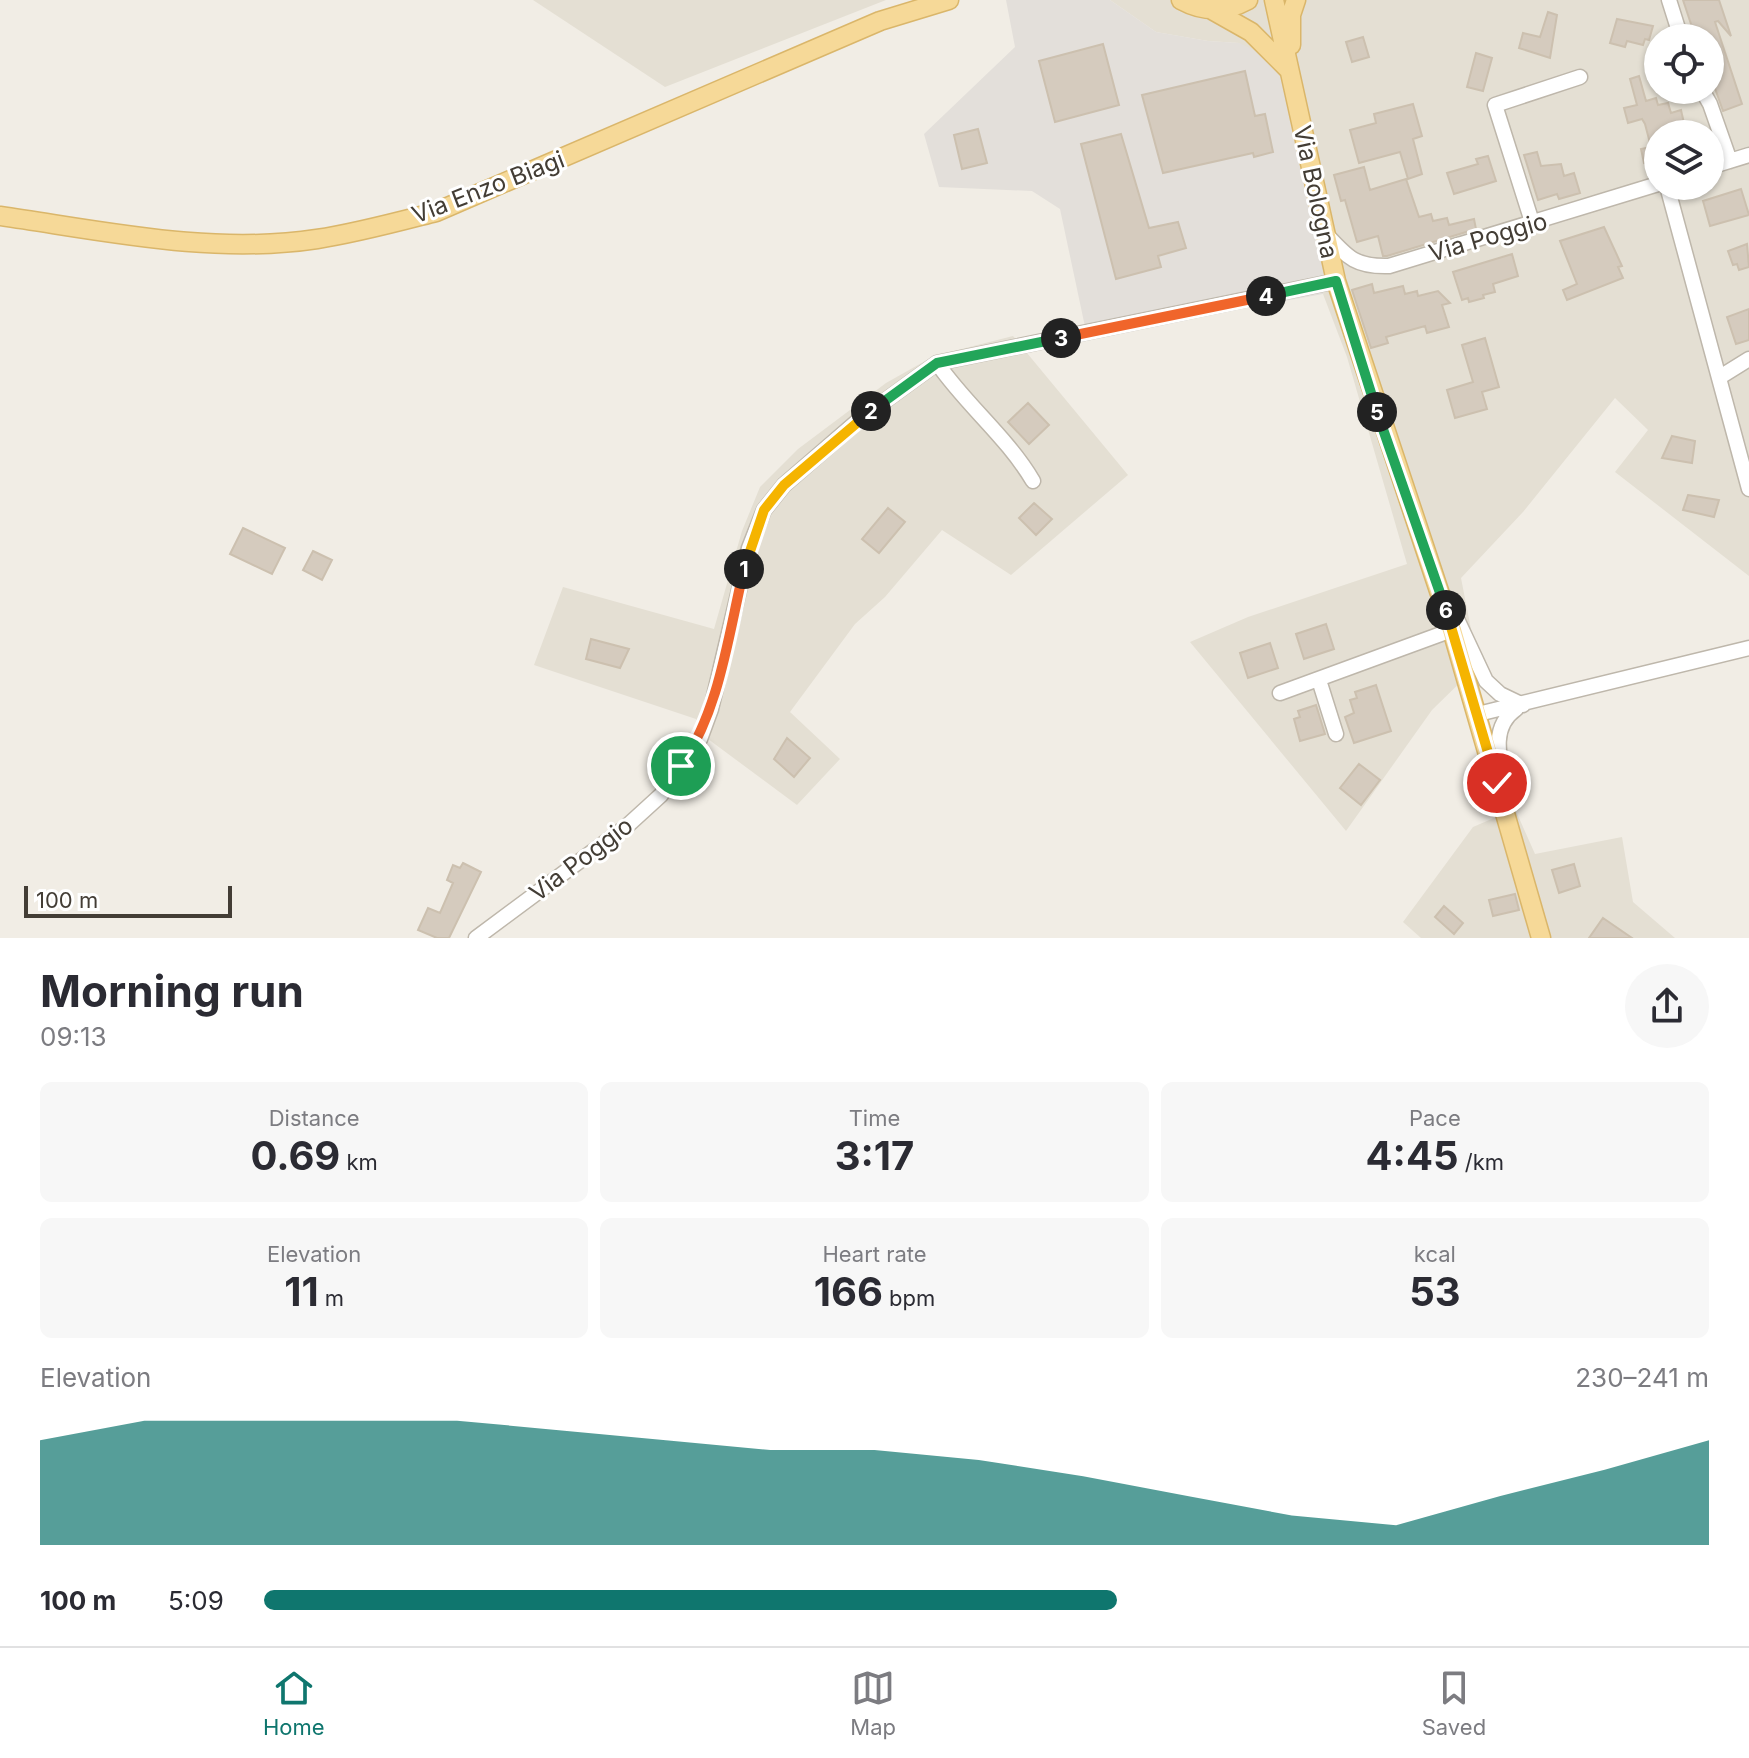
<!DOCTYPE html>
<meta charset="utf-8">
<style>
body{margin:0;font-family:Inter,sans-serif;background:#f7f7f7;color:#2b2b33;height:100vh;display:flex;flex-direction:column;font-size:30px;white-space:nowrap}
*{box-sizing:border-box;margin:0}
p{font-size:26px;color:#7c7c81}
.icon{flex:none;width:44px;height:44px;fill:none;stroke:currentColor;stroke-width:2;stroke-linecap:round;stroke-linejoin:round}
.map{position:relative;height:938px;overflow:hidden}
.drawer{display:flex;flex-direction:column;background:#fff;flex:1}
.drawer>*{flex:none}
.fabs{position:absolute;left:1644px;top:24px;display:grid;gap:16px}
.fabs a{display:grid;place-items:center;width:80px;height:80px;border-radius:50%;background:#fff;box-shadow:0 2px 6px #0004;font-size:40px}
.scale{position:absolute;left:24px;bottom:20px;width:208px;box-sizing:border-box;padding-left:8px;border:4px solid #433d35;border-top:0;font-size:22px;line-height:28px;white-space:nowrap;color:#433d35;-webkit-text-stroke:6px #fff;paint-order:stroke}
.pin{position:absolute;display:grid;place-items:center;width:68px;height:68px;color:#fff;margin:-34px;border:4px solid #fff;border-radius:50%;box-shadow:0 2px 8px #0007}
.km{position:absolute;width:40px;height:40px;margin:-20px;border-radius:50%;background:#222;color:#fff;font-size:22px;line-height:40px;text-align:center}
.round{display:grid;place-items:center;flex:none;width:84px;height:84px;border-radius:42px;background:#f7f7f7}
.summary{display:flex;align-items:center;justify-content:space-between;height:136px;padding:0 40px}
h1{font-size:44px;font-weight:700;line-height:60px}
.stats{display:grid;grid-template-columns:repeat(3,1fr);gap:12px;height:136px;padding:8px 40px}
.stats div{display:grid;align-content:center;border-radius:12px;background:#f7f7f7;text-align:center}
.stats b{font-size:40px;font-weight:700}
.stats small{font-size:22px;font-weight:400}
.stats p{font-size:22px}
.chart{height:224px;padding:16px 40px}
.chart p{display:flex;justify-content:space-between}
.chart svg{width:100%;height:144px;margin-top:8px;fill:#0f766e;opacity:.7}
ul{padding:0 40px;list-style:none;font-size:26px}
li{display:grid;grid-template-columns:128px 96px 1fr;align-items:center;height:60px}
li i{height:20px;border-radius:10px;background:#0f766e}
.menu{display:flex;justify-content:space-around;align-items:center;height:112px;border-top:2px solid #e1e1e2;background:#fff;font-size:22px;color:#7c7c81}
.menu a{display:grid;justify-items:center;gap:4px}
.menu .on{color:#0f766e}
.map>svg:first-child{display:block}
.residential{fill:#e4dfd3;fill-rule:evenodd}
.industrial{fill:#e3dfda}
.building{fill:#d5cbbe;stroke:#ccc0af;stroke-width:2}
.lines{fill:none;stroke-linecap:round;stroke-linejoin:round}
.minor-casing{stroke:#beb7ab;stroke-width:17}
.major-casing{stroke:#dab66a;stroke-width:21}
.minor{stroke:#fff;stroke-width:14}
.major{stroke:#f6d998;stroke-width:18}
.split-1-casing{stroke:#fff;stroke-width:16}
.split-2-casing{stroke:#fff;stroke-width:16}
.split-3-casing{stroke:#fff;stroke-width:16}
.split-4-casing{stroke:#fff;stroke-width:16}
.split-5-casing{stroke:#fff;stroke-width:16}
.split-6-casing{stroke:#fff;stroke-width:16}
.split-7-casing{stroke:#fff;stroke-width:16}
.split-1{stroke:#f0652b;stroke-width:10}
.split-2{stroke:#f5b400;stroke-width:10}
.split-3{stroke:#22a559;stroke-width:10}
.split-4{stroke:#f0652b;stroke-width:10}
.split-5{stroke:#22a559;stroke-width:10}
.split-6{stroke:#22a559;stroke-width:10}
.split-7{stroke:#f5b400;stroke-width:10}
.labels{text-anchor:middle;dominant-baseline:central;stroke-width:6;stroke-linejoin:round;paint-order:stroke}
.street-label{font-size:24px;fill:#433d35;stroke:#fff}
</style>
<div class="map">
<svg width="1749" height="938" viewBox="0 0 1749 938">
<rect width="100%" height="100%" fill="#f1ede5"/>
<!-- residential -->
<path class="residential" d="M533,0H886L665,87Z
M1110,0H1749V576L1615,472L1648,430L1615,398L1523,512L1461,578L1478,665L1432,710L1346,831L1190,642L1248,617L1407,564L1347,357L1323,294L1334,263L1239,43L1208,41L1156,32ZM1658,38H1710V90H1658ZM1658,134H1710V186H1658Z
M1013,336L1128,475L1011,575L942,530L885,597L855,624L790,712L840,759L797,805L708,739L696,719L534,665L563,587L714,629L742,531L760,487L798,449L886,383L934,356Z
M1515,809L1535,854L1622,837L1633,902L1675,938H1421L1403,922L1473,827Z"/>
<!-- industrial -->
<path class="industrial" d="M1006,0H1110L1156,32L1208,41L1239,43L1288,66L1334,263L1323,294L1087,336L1060,209L1032,191L939,187L924,134L1015,47Z"/>
<!-- building -->
<path class="building" d="M1683,0H1719L1731,36L1718,21L1715,22L1742,104L1723,111L1710,74V38H1691L1688,28L1692,27Z
M1548,12L1557,15L1550,58L1519,48L1523,33L1540,37Z
M1617,19L1653,26L1649,40L1645,39L1643,45L1627,41L1625,47L1610,43Z
M1363,37L1369,57L1352,62L1346,42Z
M1103,44L1119,105L1055,122L1039,61Z
M1476,53L1492,58L1483,91L1467,87Z
M1245,71L1255,116L1265,114L1273,152L1254,157L1253,153L1163,173L1142,95Z
M1639,76L1646,101L1656,98L1658,105L1668,103L1671,113L1681,110L1686,132L1658,134V160L1644,163L1641,149L1651,147L1645,124L1642,119L1628,123L1624,108L1637,105L1630,79Z
M1413,104L1422,136L1413,139L1422,174L1408,179L1400,152L1359,163L1350,130L1376,123L1374,114Z
M978,129L987,163L962,169L954,135Z
M1121,134L1149,228L1178,222L1186,248L1158,256L1161,267L1116,279L1081,144Z
M1537,152L1541,166L1561,164L1564,176L1574,173L1580,193L1559,199L1557,194L1538,200L1524,155Z
M1488,156L1496,181L1454,194L1447,173L1478,164L1476,159Z
M1364,167L1370,190L1406,179L1419,217L1431,214L1433,221L1447,218L1449,225L1474,219L1476,229L1387,256H1383L1378,236L1357,242L1345,200L1341,201L1334,175Z
M1741,189L1749,215L1710,226L1703,201Z
M1604,227L1622,266L1618,267L1623,278L1567,300L1563,290L1577,284L1560,241Z
M1747,244L1749,267L1739,270L1737,264L1733,265L1728,251Z
M1512,254L1518,276L1493,284L1495,292L1483,295L1484,298L1469,302L1468,298L1462,300L1453,272Z
M1372,284L1374,293L1403,286L1405,294L1417,291L1418,296L1438,291L1450,303L1442,305L1449,327L1427,333L1425,326L1386,337L1388,343L1371,348L1352,290Z
M1749,309V340L1736,344L1727,317Z
M1485,338L1499,387L1482,392L1487,409L1455,418L1447,390L1473,382L1462,345Z
M1028,403L1049,425L1029,444L1008,422Z
M1672,436L1695,441L1692,463L1662,458Z
M1688,495L1719,500L1714,517L1683,510Z
M1034,503L1052,519L1036,535L1019,518Z
M888,508L905,522L879,553L862,539Z
M243,528L285,548L272,574L230,554Z
M313,551L332,560L322,580L303,570Z
M1326,624L1334,649L1304,659L1296,634Z
M591,639L629,649L620,668L586,659Z
M1270,643L1278,668L1248,678L1240,653Z
M1376,685L1391,731L1354,743L1345,717L1354,713L1350,700L1357,698L1355,692Z
M1316,705L1325,734L1300,741L1294,719L1300,717L1298,711Z
M787,738L810,758L794,777L774,759Z
M1359,764L1380,780L1361,805L1340,788Z
M463,863L481,872L449,938H437L418,930L428,908L440,913L453,883L447,880L453,865L460,868Z
M1574,864L1580,886L1559,893L1552,870Z
M1515,894L1519,910L1493,916L1489,900Z
M1444,906L1463,923L1454,934L1435,917Z
M1603,918L1632,938H1589Z"/>
<g class="lines">
<!-- minor casing -->
<g class="minor-casing">
<path id="minor" d="M1669,0L1681,38
M1702,90L1710,104L1730,161
M1710,167L1749,155
M1667,186L1749,489
M1533,225L1495,105L1580,77
M1327,235C1348,258 1356,267 1389,266L1658,184
M937,363C966,405 1007,437 1033,481
M1720,377L1749,359
M1449,602L1486,681L1500,694L1523,705
M1319,680L1336,734
M1280,693L1452,630
M1478,714L1749,648
M1508,800C1503,768 1486,730 1516,709
M476,938L627,826L661,795L700,739L711,709L749,548L764,510L784,485L860,419L937,363L1336,281"/>
</g>
<!-- major casing -->
<g class="major-casing">
<path id="major" d="M1181,0C1203,12 1226,12 1248,0
M1274,0L1336,281L1452,630L1541,938
M1212,10L1251,32L1288,69
M1291,45V15L1296,0
M0,216C104,231 212,255 317,239C357,233 397,222 436,212L880,21L949,0"/>
</g>
<!-- minor -->
<use href="#minor" class="minor"/>
<!-- major -->
<use href="#major" class="major"/>
</g>
<g class="lines">
<!-- split-1 casing -->
<g class="split-1-casing">
<path id="split-1" d="M681,766C720,709 728,636 744,569"/>
</g>
<!-- split-2 casing -->
<g class="split-2-casing">
<path id="split-2" d="M744,569L764,510L784,485L871,411"/>
</g>
<!-- split-3 casing -->
<g class="split-3-casing">
<path id="split-3" d="M871,411L937,363L1061,338"/>
</g>
<!-- split-4 casing -->
<g class="split-4-casing">
<path id="split-4" d="M1061,338L1266,296"/>
</g>
<!-- split-5 casing -->
<g class="split-5-casing">
<path id="split-5" d="M1266,296L1336,281L1377,412"/>
</g>
<!-- split-6 casing -->
<g class="split-6-casing">
<path id="split-6" d="M1377,412L1446,610"/>
</g>
<!-- split-7 casing -->
<g class="split-7-casing">
<path id="split-7" d="M1446,610L1497,783"/>
</g>
<!-- split-1 -->
<use href="#split-1" class="split-1"/>
<!-- split-2 -->
<use href="#split-2" class="split-2"/>
<!-- split-3 -->
<use href="#split-3" class="split-3"/>
<!-- split-4 -->
<use href="#split-4" class="split-4"/>
<!-- split-5 -->
<use href="#split-5" class="split-5"/>
<!-- split-6 -->
<use href="#split-6" class="split-6"/>
<!-- split-7 -->
<use href="#split-7" class="split-7"/>
</g>
<g class="labels">
<!-- street labels -->
<g class="street-label">
<text transform="translate(488 187) rotate(-21)">Via Enzo Biagi</text>
<text transform="translate(1316 192) rotate(78)">Via Bologna</text>
<text transform="translate(1488 237) rotate(-16)">Via Poggio</text>
<text transform="translate(581 859) rotate(-37)">Via Poggio</text>
</g>
</g>
</svg>
<div class="fabs">
<a><svg class="icon" aria-label="locate" viewBox="0 0 24 24"><circle cx="12" cy="12" r="6"/><path d="M12 2v4M12 18v4M2 12h4M18 12h4"/></svg></a>
<a><svg class="icon" aria-label="layers" viewBox="0 0 24 24"><path d="M12 4l9 5-9 5-9-5zM3 14l9 5 9-5"/></svg></a>
</div>
<div class="scale">100 m</div>
<div class="pin" style="left:681px;top:766px;background:#1e9e55"><svg class="icon" aria-label="arrive" viewBox="0 0 24 24"><path d="M6 21V4h12l-3 4 3 4H6"/></svg></div>
<div class="pin" style="left:1497px;top:783px;background:#d93025"><svg class="icon" aria-label="check" viewBox="0 0 24 24"><path d="M5 12l5 5 9-10"/></svg></div>
<b class="km" style="left:744px;top:569px">1</b>
<b class="km" style="left:871px;top:411px">2</b>
<b class="km" style="left:1061px;top:338px">3</b>
<b class="km" style="left:1266px;top:296px">4</b>
<b class="km" style="left:1377px;top:412px">5</b>
<b class="km" style="left:1446px;top:610px">6</b>
</div>
<section class="drawer">
<div class="summary"><div><h1>Morning run</h1><p>09:13</p></div><a class="round"><svg class="icon" aria-label="share" viewBox="0 0 24 24"><path d="M12 15V3M7 8l5-5 5 5M5 13v7h14v-7"/></svg></a></div>
<div class="stats">
<div><p>Distance</p><b>0.69<small> km</small></b></div>
<div><p>Time</p><b>3:17</b></div>
<div><p>Pace</p><b>4:45<small> /km</small></b></div>
</div>
<div class="stats">
<div><p>Elevation</p><b>11<small> m</small></b></div>
<div><p>Heart rate</p><b>166<small> bpm</small></b></div>
<div><p>kcal</p><b>53</b></div>
</div>
<div class="chart"><p><span>Elevation</span>230–241 m</p>
<svg viewBox="0 0 160 44" preserveAspectRatio="none"><path d="M0 44V12L10 6L20 6L30 6L40 6L50 9L60 12L70 15L80 15L90 18L100 23L110 29L120 35L130 38L140 29L150 21L160 12V44z"/></svg>
</div>
<ul>
<li><b>100 m</b>5:09<i style="width:59%"></i></li>
</ul>
</section>
<nav class="menu">
<a class="on"><svg class="icon" aria-label="home" viewBox="0 0 24 24"><path d="M3 11l9-7 9 7M6 9v11h12V9"/></svg>Home</a>
<a><svg class="icon" aria-label="map" viewBox="0 0 24 24"><path d="M3 6l6-2 6 2 6-2v14l-6 2-6-2-6 2zM9 4v14M15 6v14"/></svg>Map</a>
<a><svg class="icon" aria-label="saved" viewBox="0 0 24 24"><path d="M7 4h10v16l-5-4-5 4z"/></svg>Saved</a>
</nav>
